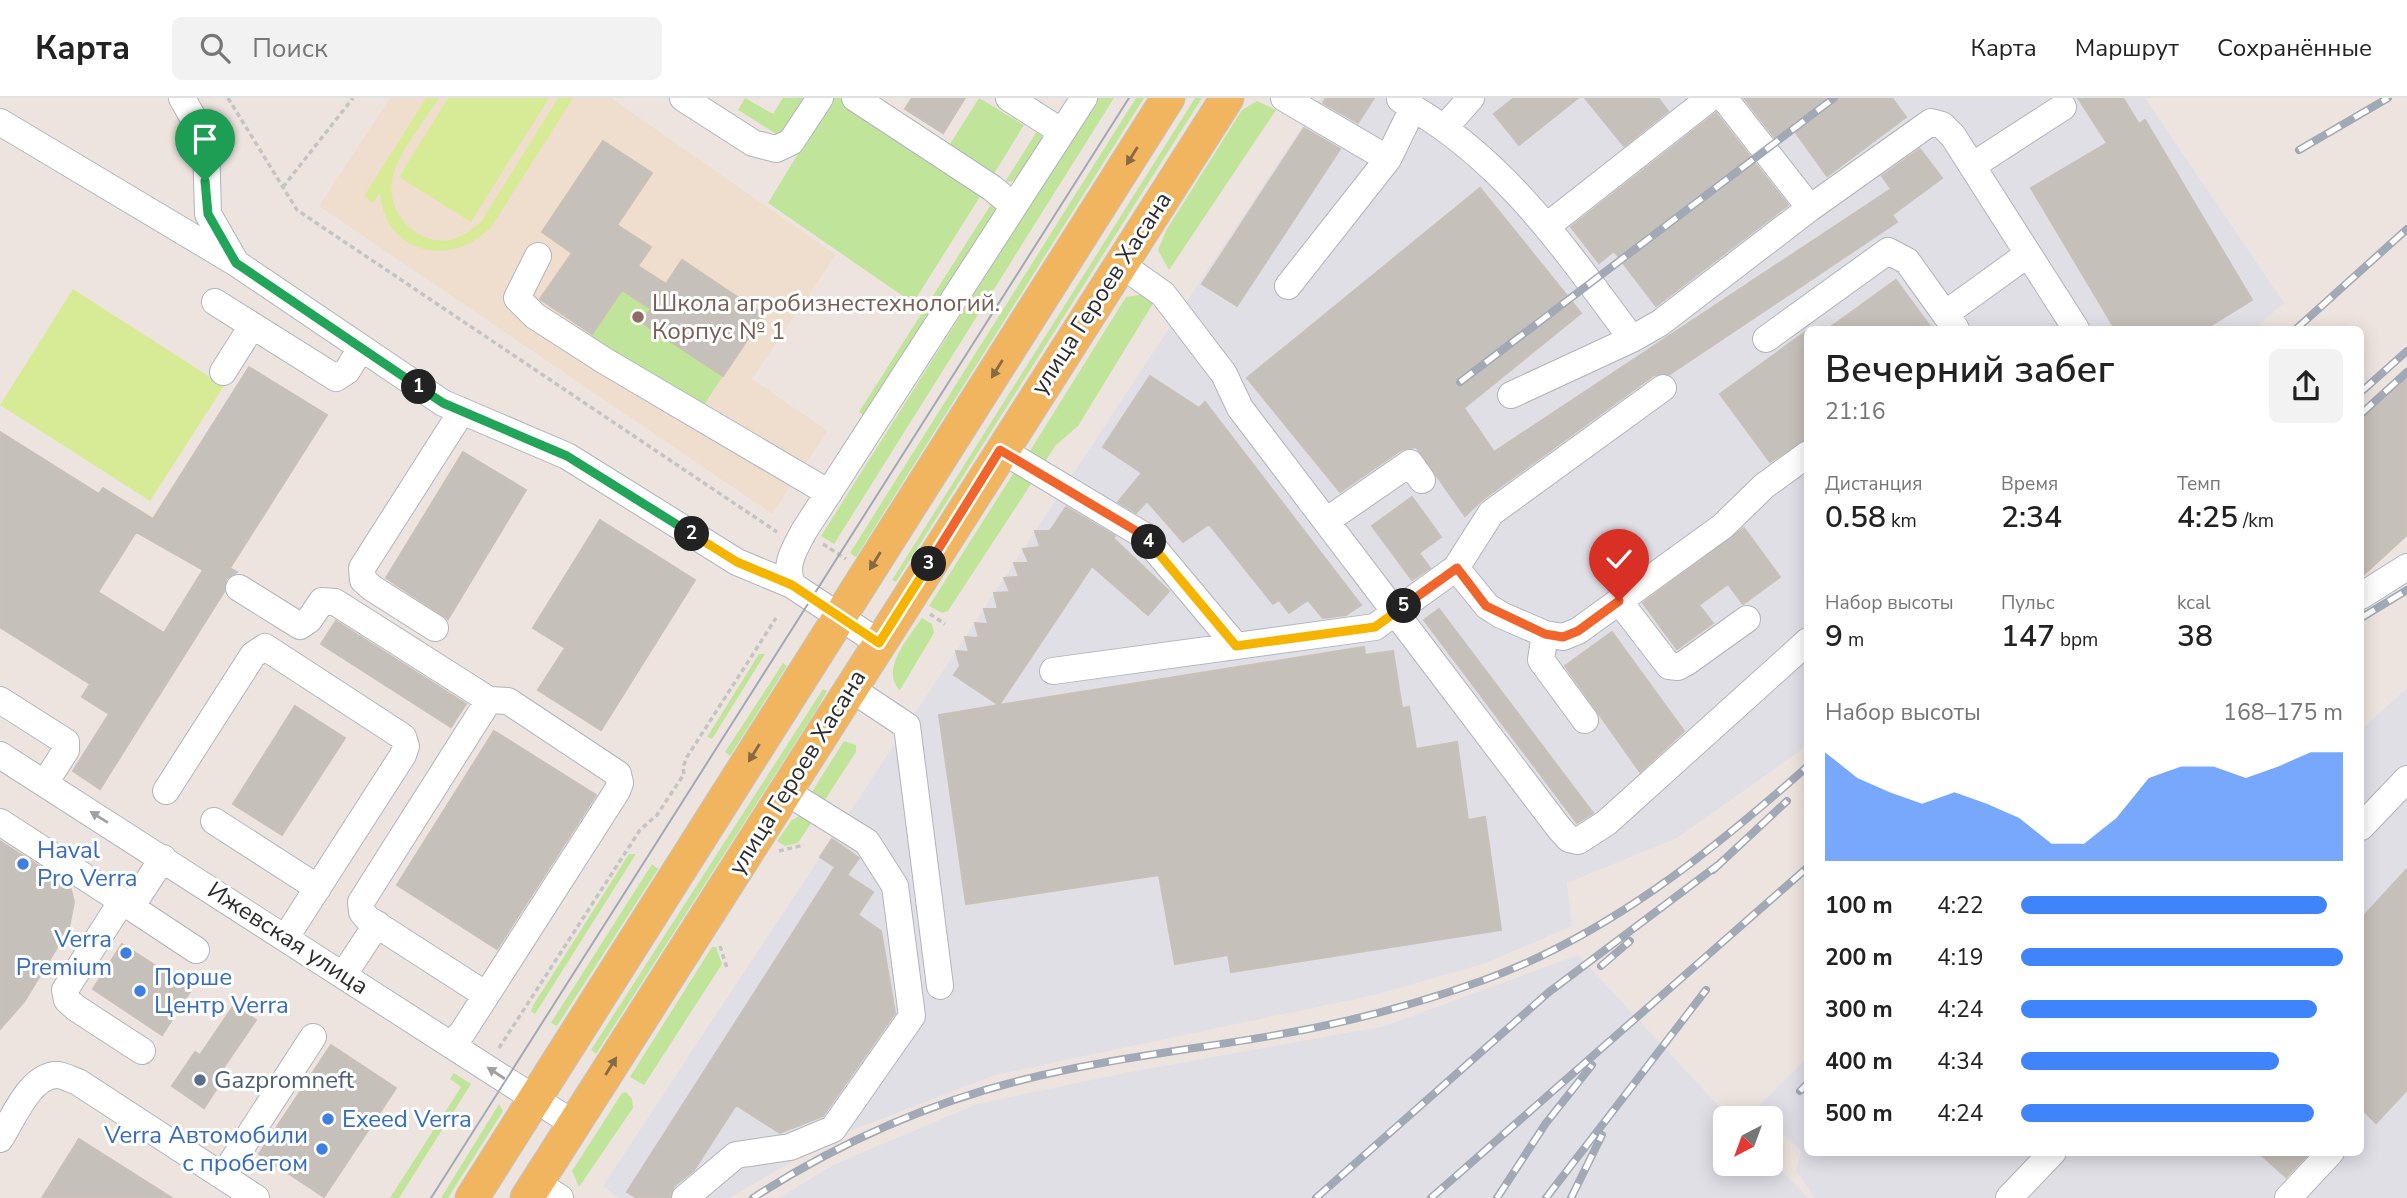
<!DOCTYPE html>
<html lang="ru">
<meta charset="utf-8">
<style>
body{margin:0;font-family:"Nunito Sans",sans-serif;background:#f2f2f2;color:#222;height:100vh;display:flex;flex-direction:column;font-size:26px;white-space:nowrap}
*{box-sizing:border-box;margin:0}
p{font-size:23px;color:#767676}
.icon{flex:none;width:38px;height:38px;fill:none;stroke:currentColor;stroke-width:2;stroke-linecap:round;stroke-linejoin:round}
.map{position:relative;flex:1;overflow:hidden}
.details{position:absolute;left:1804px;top:228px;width:560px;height:830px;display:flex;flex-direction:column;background:#fff;border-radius:10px;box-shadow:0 4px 18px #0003}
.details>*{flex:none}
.needle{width:46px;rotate:221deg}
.tools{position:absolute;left:1713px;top:1008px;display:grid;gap:14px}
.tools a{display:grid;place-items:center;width:70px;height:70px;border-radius:10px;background:#fff;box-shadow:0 4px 18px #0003;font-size:35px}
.pin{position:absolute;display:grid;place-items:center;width:60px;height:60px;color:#fff;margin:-72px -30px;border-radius:50% 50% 50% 0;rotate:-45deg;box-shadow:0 0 7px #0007}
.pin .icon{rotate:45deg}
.km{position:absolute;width:35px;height:35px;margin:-18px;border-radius:50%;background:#222;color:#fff;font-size:19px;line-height:35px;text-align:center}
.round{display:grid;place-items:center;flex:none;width:74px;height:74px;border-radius:10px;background:#f2f2f2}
.head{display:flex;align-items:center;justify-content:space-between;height:119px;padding:0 21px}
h1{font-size:38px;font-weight:600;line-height:52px}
.figures{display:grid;grid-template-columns:repeat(3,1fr);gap:10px;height:119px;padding:7px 21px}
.figures div{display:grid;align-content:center}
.figures b{font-size:30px;font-weight:600}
.figures small{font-size:19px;font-weight:400}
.figures p{font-size:19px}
.chart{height:196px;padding:14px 21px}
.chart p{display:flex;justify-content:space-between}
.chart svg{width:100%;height:126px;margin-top:7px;fill:#3f84fa;opacity:.7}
ul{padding:0 21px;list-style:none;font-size:23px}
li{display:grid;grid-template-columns:112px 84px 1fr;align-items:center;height:52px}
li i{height:18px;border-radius:9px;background:#3f84fa}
header{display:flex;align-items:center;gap:42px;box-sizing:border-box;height:98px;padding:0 35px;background:#fff;border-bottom:2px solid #e0e0e0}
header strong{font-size:33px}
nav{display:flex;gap:38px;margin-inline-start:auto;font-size:24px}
.search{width:490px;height:63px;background:#f2f2f2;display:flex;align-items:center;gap:18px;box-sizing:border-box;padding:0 24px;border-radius:10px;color:#767676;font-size:26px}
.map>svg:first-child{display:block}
.industrial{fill:#e0dfe6}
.education{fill:#efdece}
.green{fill:#c1e49b}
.pitch{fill:#d7eb97}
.building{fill:#c6c0ba;stroke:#c9c0b8;stroke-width:2;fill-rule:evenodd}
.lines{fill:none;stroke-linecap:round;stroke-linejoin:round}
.minor-casing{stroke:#afb4bc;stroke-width:28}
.major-casing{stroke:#c4c4c4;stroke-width:35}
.path{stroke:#c4c4c4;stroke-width:3.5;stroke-dasharray:5 3.5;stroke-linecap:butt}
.minor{stroke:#fff;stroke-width:26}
.major{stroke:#f1b560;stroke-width:33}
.tram{stroke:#a1a8b6;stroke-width:2}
.rail-casing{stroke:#a1a8b6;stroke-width:8}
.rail{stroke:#fff;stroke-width:5;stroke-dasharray:16;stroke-linecap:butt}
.oneway{fill:#856a43}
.oneway2{fill:#a0a0a0}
.split-1-casing{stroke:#fff;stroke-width:14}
.split-2-casing{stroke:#fff;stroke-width:14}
.split-3-casing{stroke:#fff;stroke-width:14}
.split-4-casing{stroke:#fff;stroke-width:14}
.split-5-casing{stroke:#fff;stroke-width:14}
.split-6-casing{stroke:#fff;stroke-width:14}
.split-1{stroke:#22a559;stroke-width:9}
.split-2{stroke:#22a559;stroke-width:9}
.split-3{stroke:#f5b400;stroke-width:9}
.split-4{stroke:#f0652b;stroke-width:9}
.split-5{stroke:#f5b400;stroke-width:9}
.split-6{stroke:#f0652b;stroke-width:9}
.education-dot{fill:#8d6e63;stroke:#fff;stroke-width:2.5}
.shop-dot{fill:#3f7fe0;stroke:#fff;stroke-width:2.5}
.service-dot{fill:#5c6f8a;stroke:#fff;stroke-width:2.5}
.labels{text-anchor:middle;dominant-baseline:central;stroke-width:6;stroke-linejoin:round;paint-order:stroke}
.street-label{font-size:24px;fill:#2c2c2c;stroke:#fff}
.education-label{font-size:24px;fill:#785e54;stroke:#fff;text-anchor:start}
.shop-label{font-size:24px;fill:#366cbe;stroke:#fff;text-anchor:start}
.service-label{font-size:24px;fill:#4e5e75;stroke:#fff;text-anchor:start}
</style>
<header>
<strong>Карта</strong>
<div class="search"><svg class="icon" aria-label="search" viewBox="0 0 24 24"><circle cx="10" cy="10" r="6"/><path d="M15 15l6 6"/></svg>Поиск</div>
<nav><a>Карта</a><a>Маршрут</a><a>Сохранённые</a></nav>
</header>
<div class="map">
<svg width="2407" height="1100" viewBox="0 0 2407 1100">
<rect width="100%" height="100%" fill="#eee4df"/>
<!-- industrial -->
<path class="industrial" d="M1321,0H2145L2284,205L2254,231H1808V647L1677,740L1567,785L1572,828L1486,865L1374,897L995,977L837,1038L729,1100H619L603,1088Z
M2407,590V1100H1815L1796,1073L1801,1053L1757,1010L1808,959V1054H2361V632Z
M1578,857L1730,1020H1726V1066H1771V1062L1808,1100H779L833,1067L977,1006L1125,975L1385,928Z"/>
<!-- education -->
<path class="education" d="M390,0H611L836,157L752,281L828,333L772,416L319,108Z"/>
<!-- green -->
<path class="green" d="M745,0L773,16L783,0H812L786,42L738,12Z
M832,0H840L983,94L913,205L768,105Z
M979,0L1024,27L992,79L947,51Z
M1098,0H1114L834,446L821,438Z
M1136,0H1144L856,459L850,455Z
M1195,0H1202L896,484L892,482Z
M1257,3L1276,12L1169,172L1158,152L1167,131L1242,12Z
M1039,30L1043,41L1017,83L1005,84Z
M995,100L998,109L868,321L859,314Z
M622,192L651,211L642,224L723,278L702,310L589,242Z
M1145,196L1154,204L1078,328L1056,347L1044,365L1028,356L1126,199Z
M1015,373L1033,383L948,513L942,515L929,508Z
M922,520L932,526L934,535L900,592C879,572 910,538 922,520Z
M759,556H765L712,641L707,639Z
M783,565L787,568L730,658L725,654Z
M823,591L827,593L817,611L596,956L591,952Z
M844,643L856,647V654L821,708L808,700Z
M803,716L815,719L798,745L785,748L777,743L792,722Z
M629,756H636L535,916L531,913L534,906Z
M652,766L658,771L557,928L551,925Z
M712,849H716L722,866L644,987L630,979Z
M454,975L471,986L399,1100H390L461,989L450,981Z
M626,994L632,1001L633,1010L579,1089L572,1073L622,995Z
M499,1006L503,1013L448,1100H441Z"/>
<!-- pitch -->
<path class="pitch" d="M426,0H439C424,25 396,55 392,84C387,117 420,150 453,141C464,138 472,131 481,124L558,0H573L492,128C453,171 385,157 380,95L373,105L364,98Z
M448,0H549L471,124L399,79Z
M73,191L224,288L150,403L0,307Z"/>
<!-- building -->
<path class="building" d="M912,0H965L943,35L905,11Z
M1326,0H1374L1358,25L1323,5Z
M1514,0H1578L1519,47L1494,16Z
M1585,0H1658L1668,13L1624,48Z
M1744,0H1892L1906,19L1827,78L1791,28L1775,40Z
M2078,0H2123L2139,26L2145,22L2252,202L2205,231H2115L2031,90L2107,45Z
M1716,15L1788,107L1656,208L1614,153L1599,165L1571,129Z
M1304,30L1340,51L1237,208L1202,186Z
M603,43L652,75L617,127L651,149L638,168L666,186L682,162L764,217L723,278L641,224L651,211L622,192L592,236L540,201L572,155L542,134Z
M1920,51L1942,80L1892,117L1897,124L1670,276L1654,277L1482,402L1465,418L1416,349L1401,352L1340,394L1247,280L1480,90L1581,215L1464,310L1494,354L1891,91L1882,78Z
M1896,182L1932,231H1828Z
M1808,232V340L1770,364L1720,296Z
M249,269L327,317L230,470L237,474L226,481L224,494L100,691L73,673L109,616L82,599L90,586L0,529V334L99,396L103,390L153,421ZM136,434L203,472L164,535L98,494Z
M1150,278L1199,310L1205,304L1361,507L1346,517L1323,520L1308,502L1289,515L1279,502L1273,506L1209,426L1183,444L1147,403L1136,415L1118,404L1142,375L1103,349Z
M2407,280V437L2361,479V321Z
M463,354L526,392L448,521L386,480Z
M1412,399L1441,439L1419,455L1430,470L1412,482L1372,428Z
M1066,409L1115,438L1113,440L1169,493L1148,517L1092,468L999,607L1364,549L1365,557L1393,553L1402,610L1409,609L1416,651L1457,644L1468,722L1485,719L1501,832L1231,874L1228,857L1175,866L1159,777L966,806L939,617L999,607L954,577L960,568L956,553L969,554L965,539L979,540L975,525L988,526L984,511H998L994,495L1010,494L1004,480L1019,479L1014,465H1029L1023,451L1040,449L1035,433H1050Z
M600,422L695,482L601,632L538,592L565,550L533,530Z
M1744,430L1780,479L1743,506L1728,486L1699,507L1713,525L1677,551L1643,505Z
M1439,511L1593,715L1577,725L1424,522Z
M336,523L466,606L451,629L321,546Z
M1612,534L1684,633L1640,674L1565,568Z
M295,608L345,640L282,737L233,706Z
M494,633L596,697L497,851L397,787Z
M832,741L859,760L847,777L873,794L858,817L881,833L895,915L823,1018L780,1035L736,1007L694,1072L674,1088L670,1100H637L627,1094L835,769L820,759Z
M0,743L70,788L74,804L69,830L24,904L0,931Z
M2407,771V992L2376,1025L2361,1010V821Z
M122,846L192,891L162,937L93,891Z
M234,907L256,922L222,972L227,975L204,1010L172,988L195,954L200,957Z
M331,947L396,990L324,1099L259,1056Z
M79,1041L172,1100H42Z
M2258,1054H2310L2286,1079Z"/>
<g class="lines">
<!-- minor casing -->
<g class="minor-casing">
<path id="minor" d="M182,0L206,43L208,116L235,163
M683,0L753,45L776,51L791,44L820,0
M855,0L992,90L1014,108
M1009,0L1062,34
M1284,0L1388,61
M1724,0L1810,110
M1413,10C1508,66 1567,154 1632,241L1511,297
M0,24L236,165L443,305L567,358L737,464L792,487L879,545
M1445,29L1471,0
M1972,68L2063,9
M1547,128L1710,0
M538,158L517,200L535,218L605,263L829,395
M1119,165L1163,196L1224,276L1240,310L1395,514L1456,470L1487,508L1501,517L1545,536L1563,539L1578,533L1723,428L1764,388L1808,356
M1288,188L1388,61L1413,10L1400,1
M215,204L336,280L347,273L361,250
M1956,231L1945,216L2028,156
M1632,241L1660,225L1810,110L1931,24L1942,27L1953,38L2076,231
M1766,241L1888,153L1907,163L1945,216
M223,274L252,228
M1000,351L1143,437L1236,548
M1326,423L1410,365L1422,382
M1456,470L1491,415L1663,290
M792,487C784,466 794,452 804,433L1084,0
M239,490L300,528L309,522L322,503L335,504L489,602L508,603L618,676L620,685L617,693L462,935L451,946
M2361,498L2407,469
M1619,503L1669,568L1678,569L1687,564L1747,521
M435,530L372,490L363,482L362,470L462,313
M1545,536L1541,562L1585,622
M1053,573L1375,529L1395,514L1559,730L1569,741L1578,743L1606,725L1808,543
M850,590L907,628L940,888
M0,602L66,644V652L45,685
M0,657L574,1026
M166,693L253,557L265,549L403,639L406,648L403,657L286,839
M214,723L318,790
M0,724L131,809
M2361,729L2407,681
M163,760L131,809L196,852
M122,803L65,892L67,902L76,910L142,953
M344,876L377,826
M486,897L368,821L362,814L361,804L489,602
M0,1041C13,1021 30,977 57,977C63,977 72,982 78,984L256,1100
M223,1078L313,939
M537,1085L560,1100
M685,1100L736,1057L790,1049L833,1031L912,918L895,788L867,744L785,693
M2009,1100L2053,1054
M2288,1100L2331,1054"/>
</g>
<!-- major casing -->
<g class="major-casing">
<path id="major" d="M472,1100L1168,0
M527,1100L1227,0"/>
</g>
<!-- path -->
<path class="path" d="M228,0L297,112L777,434
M283,89L353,0
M823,446L846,461
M930,516L945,526
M779,753L804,747
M720,848L727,870
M499,950L640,732L657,717L684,676L683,669L687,659L776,520"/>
<!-- minor -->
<use href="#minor" class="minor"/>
<!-- major -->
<use href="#major" class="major"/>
<!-- tram -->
<path class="tram" d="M431,1100L1129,0"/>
<!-- rail casing -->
<g class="rail-casing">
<path id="rail" d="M2299,52L2388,0
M2296,231L2407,131
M1460,284L1834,0
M2361,294L2407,253
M2361,316L2407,274
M2361,520L2407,492
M1713,772L1787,703
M1601,868L1630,843
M1800,993L1808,985
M753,1100C835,1047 923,1007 1018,983C1103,961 1190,952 1276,937C1347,925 1417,906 1484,882C1608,837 1711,754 1808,668
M1316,1100L1549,894L1718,767
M1431,1100L1808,769
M1497,1100L1546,1025L1592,967
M1546,1100L1706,892
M1571,1100L1602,1037"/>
</g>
<!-- rail -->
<use href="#rail" class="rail"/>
</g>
<!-- one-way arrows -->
<defs><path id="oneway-solid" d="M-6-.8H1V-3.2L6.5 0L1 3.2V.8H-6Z" transform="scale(1.75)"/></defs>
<g class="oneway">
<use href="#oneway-solid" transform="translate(1132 58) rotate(122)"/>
<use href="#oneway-solid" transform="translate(997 271) rotate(122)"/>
<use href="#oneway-solid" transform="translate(875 463) rotate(122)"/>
<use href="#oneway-solid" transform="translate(754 655) rotate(122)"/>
<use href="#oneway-solid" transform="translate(611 968) rotate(-58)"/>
</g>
<g class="oneway2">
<use href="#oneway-solid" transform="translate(99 719) rotate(-148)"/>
<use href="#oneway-solid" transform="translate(496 975) rotate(-147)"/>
</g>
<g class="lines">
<!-- split-1 casing -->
<g class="split-1-casing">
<path id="split-1" d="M205,83L208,116L236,165L419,289"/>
</g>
<!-- split-2 casing -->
<g class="split-2-casing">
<path id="split-2" d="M419,289L443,305L567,358L692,436"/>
</g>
<!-- split-3 casing -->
<g class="split-3-casing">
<path id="split-3" d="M692,436L737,464L792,487L879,545L929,466"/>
</g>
<!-- split-4 casing -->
<g class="split-4-casing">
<path id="split-4" d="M929,466L1000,352L1143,437L1149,444"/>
</g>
<!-- split-5 casing -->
<g class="split-5-casing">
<path id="split-5" d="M1149,444L1236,548L1375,529L1404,508"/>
</g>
<!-- split-6 casing -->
<g class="split-6-casing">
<path id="split-6" d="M1404,508L1457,470L1486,508L1545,536L1563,539L1578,533L1619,503"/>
</g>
<!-- split-1 -->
<use href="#split-1" class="split-1"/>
<!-- split-2 -->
<use href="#split-2" class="split-2"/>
<!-- split-3 -->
<use href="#split-3" class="split-3"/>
<!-- split-4 -->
<use href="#split-4" class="split-4"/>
<!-- split-5 -->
<use href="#split-5" class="split-5"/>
<!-- split-6 -->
<use href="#split-6" class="split-6"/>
</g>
<!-- markers -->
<circle class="education-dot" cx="638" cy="219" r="7"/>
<g class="shop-dot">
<circle cx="23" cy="766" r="7"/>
<circle cx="126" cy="855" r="7"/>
<circle cx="140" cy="893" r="7"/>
<circle cx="328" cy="1021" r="7"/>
<circle cx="322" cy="1051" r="7"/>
</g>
<circle class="service-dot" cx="200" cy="982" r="7"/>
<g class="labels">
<!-- street labels -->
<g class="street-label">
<text transform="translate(1101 195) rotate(-57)">улица Героев Хасана</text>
<text transform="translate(797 674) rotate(-58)">улица Героев Хасана</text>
<text transform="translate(288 840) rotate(33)">Ижевская улица</text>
</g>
<!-- education labels -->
<g class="education-label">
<text x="652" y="205">Школа агробизнестехнологий.<tspan x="652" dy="28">Корпус № 1</tspan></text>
</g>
<!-- shop labels -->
<g class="shop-label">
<text x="37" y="752">Haval<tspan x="37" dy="28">Pro Verra</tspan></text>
<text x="112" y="841" text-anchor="end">Verra<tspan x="112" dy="28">Premium</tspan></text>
<text x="154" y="879">Порше<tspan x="154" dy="28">Центр Verra</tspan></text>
<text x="342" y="1021">Exeed Verra</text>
<text x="308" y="1037" text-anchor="end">Verra Автомобили<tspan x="308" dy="28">с пробегом</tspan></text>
</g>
<!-- service labels -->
<g class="service-label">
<text x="214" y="982">Gazpromneft</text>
</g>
</g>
</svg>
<div class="tools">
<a><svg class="needle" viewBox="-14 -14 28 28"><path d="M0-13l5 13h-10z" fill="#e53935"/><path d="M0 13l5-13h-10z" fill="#767676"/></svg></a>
</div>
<div class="pin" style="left:205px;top:83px;background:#1e9e55"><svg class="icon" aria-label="arrive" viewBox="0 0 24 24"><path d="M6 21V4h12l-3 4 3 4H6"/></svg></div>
<div class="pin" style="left:1619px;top:503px;background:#d93025"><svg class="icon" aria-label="check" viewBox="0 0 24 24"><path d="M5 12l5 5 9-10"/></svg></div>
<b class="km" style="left:419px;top:289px">1</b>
<b class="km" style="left:692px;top:436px">2</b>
<b class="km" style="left:929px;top:466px">3</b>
<b class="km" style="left:1149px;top:444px">4</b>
<b class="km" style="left:1404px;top:508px">5</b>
<section class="details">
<div class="head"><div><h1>Вечерний забег</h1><p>21:16</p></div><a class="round"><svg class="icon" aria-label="share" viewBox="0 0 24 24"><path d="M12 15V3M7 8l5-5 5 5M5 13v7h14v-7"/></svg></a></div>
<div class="figures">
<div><p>Дистанция</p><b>0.58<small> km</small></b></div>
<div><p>Время</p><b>2:34</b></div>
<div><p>Темп</p><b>4:25<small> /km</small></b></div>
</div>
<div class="figures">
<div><p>Набор высоты</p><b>9<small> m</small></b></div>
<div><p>Пульс</p><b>147<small> bpm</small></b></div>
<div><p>kcal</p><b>38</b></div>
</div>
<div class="chart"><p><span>Набор высоты</span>168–175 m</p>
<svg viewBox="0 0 160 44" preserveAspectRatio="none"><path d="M0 44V6L10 15L20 20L30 24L40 20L50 24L60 29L70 38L80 38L90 29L100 15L110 11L120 11L130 15L140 11L150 6L160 6V44z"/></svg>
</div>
<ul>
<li><b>100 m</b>4:22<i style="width:95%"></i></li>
<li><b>200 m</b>4:19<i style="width:100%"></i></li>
<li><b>300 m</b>4:24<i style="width:92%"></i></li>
<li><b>400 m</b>4:34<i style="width:80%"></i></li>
<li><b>500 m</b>4:24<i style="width:91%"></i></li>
</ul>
</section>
</div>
